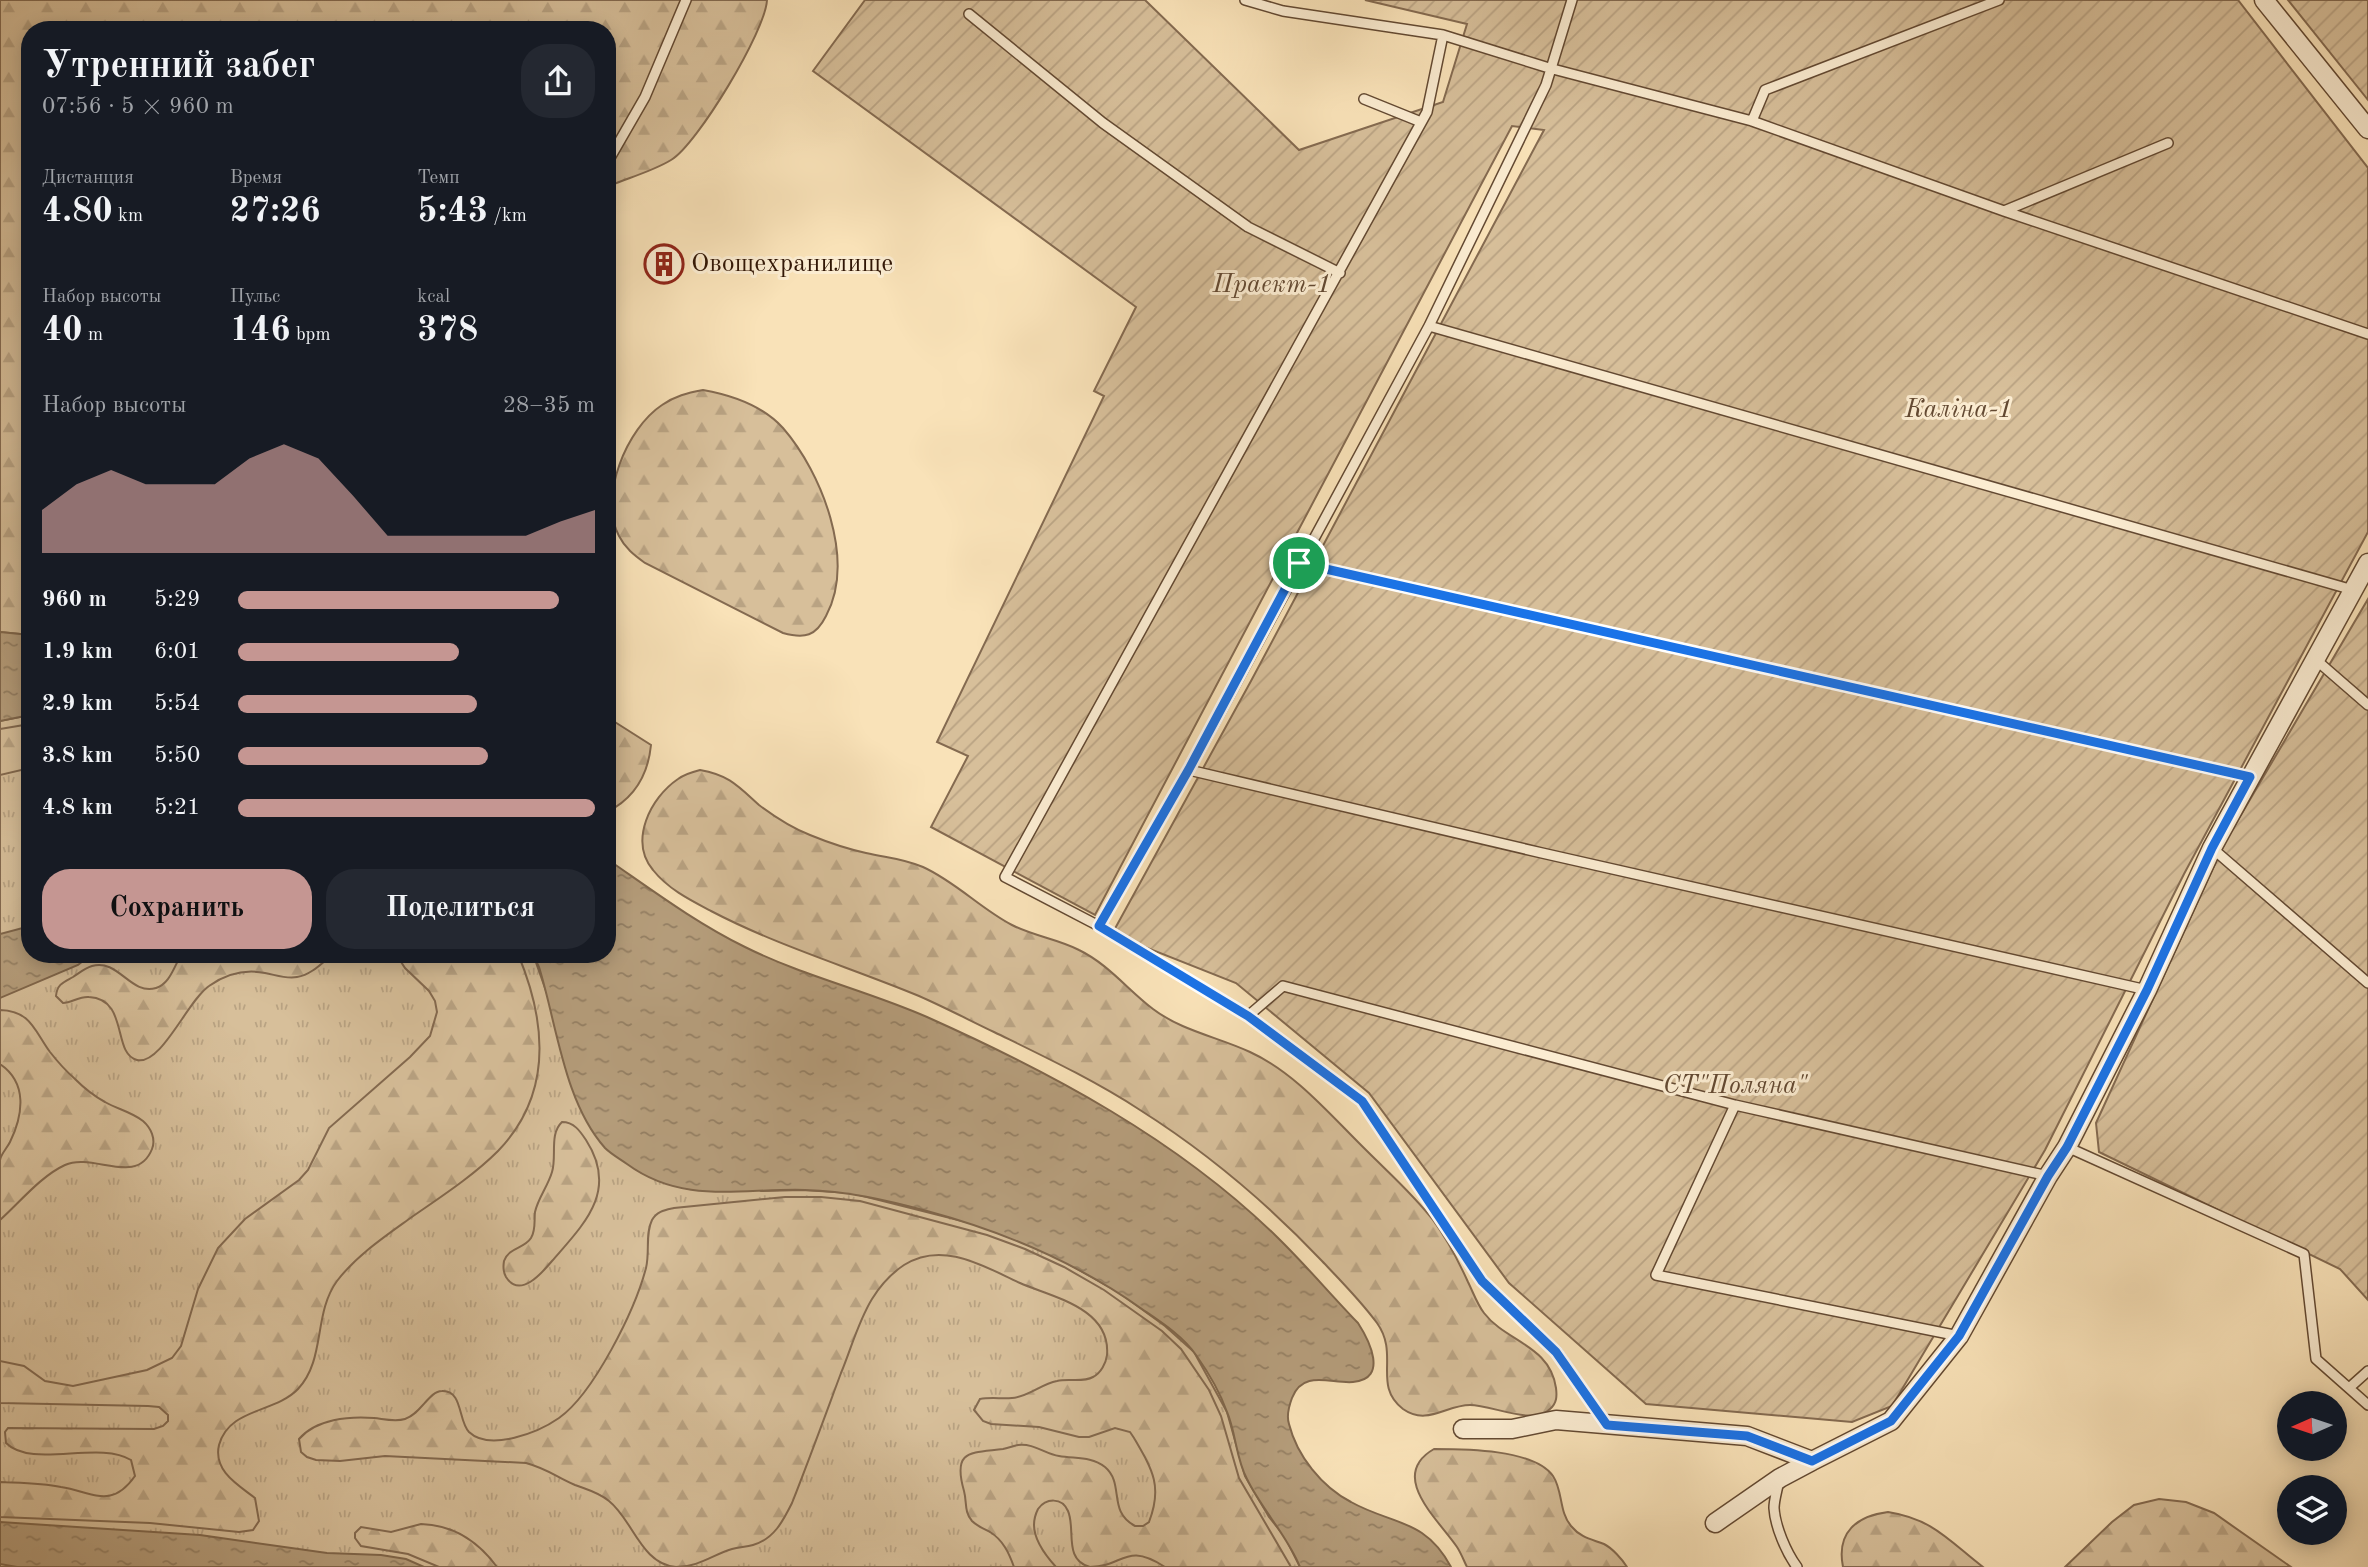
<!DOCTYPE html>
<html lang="ru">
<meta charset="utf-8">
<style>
body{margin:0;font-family:"Old Standard TT",serif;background:#242831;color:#f1f3f6;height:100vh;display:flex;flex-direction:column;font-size:26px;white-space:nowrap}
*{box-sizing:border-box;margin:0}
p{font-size:23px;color:#9ea1a6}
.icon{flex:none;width:38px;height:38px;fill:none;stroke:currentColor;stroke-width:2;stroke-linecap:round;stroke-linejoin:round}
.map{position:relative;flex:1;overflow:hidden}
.panel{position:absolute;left:21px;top:21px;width:595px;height:942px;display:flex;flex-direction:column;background:#171b24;border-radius:28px;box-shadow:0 4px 18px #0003}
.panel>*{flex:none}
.needle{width:46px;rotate:267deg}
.buttons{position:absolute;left:2277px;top:1391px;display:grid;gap:14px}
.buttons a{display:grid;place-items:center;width:70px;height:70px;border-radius:50%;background:#171b24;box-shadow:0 4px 18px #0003;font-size:35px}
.pin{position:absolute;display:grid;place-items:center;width:60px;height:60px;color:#fff;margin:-30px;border:4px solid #fff;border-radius:50%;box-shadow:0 2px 7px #0007}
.round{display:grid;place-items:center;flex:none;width:74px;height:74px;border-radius:28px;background:#242831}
.overview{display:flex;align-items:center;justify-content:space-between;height:119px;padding:0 21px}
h1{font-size:38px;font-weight:700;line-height:52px}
.metrics{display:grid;grid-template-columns:repeat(3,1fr);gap:10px;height:119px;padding:7px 21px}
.metrics div{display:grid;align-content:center}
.metrics b{font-size:35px;font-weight:700}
.metrics small{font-size:19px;font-weight:400}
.metrics p{font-size:19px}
.chart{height:196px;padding:14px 21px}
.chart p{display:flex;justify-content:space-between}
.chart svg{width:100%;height:126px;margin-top:7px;fill:#c59692;opacity:.7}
.action{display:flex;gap:14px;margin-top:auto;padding:14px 21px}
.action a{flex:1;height:80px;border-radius:28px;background:#c59692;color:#111;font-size:28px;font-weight:700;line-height:80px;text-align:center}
.action a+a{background:#242831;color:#f1f3f6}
ul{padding:0 21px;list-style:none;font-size:23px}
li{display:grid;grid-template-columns:112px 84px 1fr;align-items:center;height:52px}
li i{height:18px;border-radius:9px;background:#c59692}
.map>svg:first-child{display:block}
.grass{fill:url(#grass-tufts);stroke:#846a50;stroke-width:2}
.forest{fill:url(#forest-firs);stroke:#846a50;stroke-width:2}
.garden{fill:url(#garden-furrows);stroke:#846a50;stroke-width:2}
.water{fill:url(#water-ripples);stroke:#80674c;stroke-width:2}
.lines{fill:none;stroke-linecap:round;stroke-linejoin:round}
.service-casing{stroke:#634932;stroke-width:12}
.minor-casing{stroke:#634932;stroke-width:21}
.service{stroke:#fbecd1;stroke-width:9}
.minor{stroke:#fbecd1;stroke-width:18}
.route-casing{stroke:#fff;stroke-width:14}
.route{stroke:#1a73e8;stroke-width:9}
.labels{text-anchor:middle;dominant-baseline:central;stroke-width:6;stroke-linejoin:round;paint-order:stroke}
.poi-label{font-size:26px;fill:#311605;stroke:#fbecd1;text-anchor:start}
.park-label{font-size:26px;font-style:italic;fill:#634932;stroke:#fbecd1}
</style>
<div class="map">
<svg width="2368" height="1567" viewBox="0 0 2368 1567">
<defs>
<pattern id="grass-tufts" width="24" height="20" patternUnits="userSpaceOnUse" patternTransform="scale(1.75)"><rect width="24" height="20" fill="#d7bf9a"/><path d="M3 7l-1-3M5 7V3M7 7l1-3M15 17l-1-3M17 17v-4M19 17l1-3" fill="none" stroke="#b9a383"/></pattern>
<pattern id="forest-firs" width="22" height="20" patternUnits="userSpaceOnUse" patternTransform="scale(1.75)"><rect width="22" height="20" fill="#d7bf9a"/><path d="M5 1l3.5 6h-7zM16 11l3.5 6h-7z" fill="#b9a383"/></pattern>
<pattern id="garden-furrows" width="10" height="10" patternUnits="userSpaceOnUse" patternTransform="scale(1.75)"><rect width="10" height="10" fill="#d7bf9a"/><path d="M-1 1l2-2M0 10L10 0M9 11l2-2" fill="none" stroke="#b9a383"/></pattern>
<pattern id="water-ripples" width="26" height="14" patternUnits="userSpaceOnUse" patternTransform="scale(1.75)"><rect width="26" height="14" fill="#b59d7b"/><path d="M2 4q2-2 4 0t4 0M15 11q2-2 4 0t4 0" fill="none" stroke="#947f63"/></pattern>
</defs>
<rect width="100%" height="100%" fill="#f9e2b8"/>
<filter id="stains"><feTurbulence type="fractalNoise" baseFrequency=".00286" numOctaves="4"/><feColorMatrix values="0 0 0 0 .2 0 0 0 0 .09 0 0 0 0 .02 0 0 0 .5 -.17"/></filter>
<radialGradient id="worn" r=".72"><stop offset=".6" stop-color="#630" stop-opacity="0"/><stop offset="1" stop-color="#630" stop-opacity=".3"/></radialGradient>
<!-- grass -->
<path class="grass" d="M30,715V954H533L552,1008L561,1049L761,1191L803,1190L851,1193L978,1225L1049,1253L1118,1292L1165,1326L1194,1352L1227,1412L1245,1476L1269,1517L1285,1537L1300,1567H0V721Z"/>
<!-- forest -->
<path class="forest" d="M0,0H767C766,30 697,145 671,160C653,171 631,177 611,185L607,193V30H30V635L0,632Z
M703,390C731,395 763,406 783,428C822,473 856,560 826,616C816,636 805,639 783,633L645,563C634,555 625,548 619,536C598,497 627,428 662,405C675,396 687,393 703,390Z
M607,717L651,745C648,775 635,798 607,812Z
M30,724V768L0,775V729Z
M700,770C729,775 738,786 759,805C775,817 792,828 810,835C827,842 848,849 866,853C888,858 902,858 923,867C956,882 981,909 1012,925C1033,936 1058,939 1079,950C1108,964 1128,990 1153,1009C1182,1031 1218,1037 1250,1052C1296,1073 1332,1117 1367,1151C1389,1173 1414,1195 1433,1220C1447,1239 1458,1260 1468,1282C1473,1292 1477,1304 1484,1313C1506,1342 1550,1345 1556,1388C1557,1396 1557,1403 1550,1409C1534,1426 1492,1405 1470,1405C1446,1405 1427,1426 1403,1409C1372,1385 1400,1355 1377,1323C1361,1301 1341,1281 1322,1261C1267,1203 1208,1153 1140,1110C1094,1080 1043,1056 994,1032C969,1020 944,1007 919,996C849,967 778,946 711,911C690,900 668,889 653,870C629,841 650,798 678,779C685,774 692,772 700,770Z
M182,954H333C322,963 311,975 297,977C286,979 276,975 265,973C245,969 226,974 209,986C188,1000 161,1066 137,1060C112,1054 129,999 89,997C79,996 72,1003 63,1003L56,996C57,984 64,982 73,977C79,973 85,968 92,966C118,958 131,996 156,988C171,983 174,965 182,954Z
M396,954H518C546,1021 553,1094 498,1151C472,1177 439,1198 409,1219C384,1237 356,1256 337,1281C313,1314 326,1359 298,1389C275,1413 229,1408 219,1445C213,1471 238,1485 255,1498L259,1521L253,1530L239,1532L150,1523L0,1517V1482C20,1483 41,1483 61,1487C93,1492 111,1510 135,1476L131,1460C99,1440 32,1469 6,1443L5,1432L8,1428L154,1429L163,1426L168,1421V1415L159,1407L148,1406L0,1403V1361L24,1366L45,1381L73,1386L147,1370L172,1358L181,1346L198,1289L218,1248L245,1219L299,1180L308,1170L329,1128L410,1057L430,1036L437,1012L435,1001L429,991L405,968Z
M0,1010C31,1011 34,1030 50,1052C57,1061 66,1071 75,1079C84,1088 94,1096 105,1102C117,1109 132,1112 143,1121C151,1128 156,1139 152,1149C137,1187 93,1152 65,1165C41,1176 20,1202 0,1220C0,1201 0,1179 0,1160C1,1154 7,1148 10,1142C23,1115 28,1083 0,1064Z
M562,1122C574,1122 580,1131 586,1140C619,1191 584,1224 552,1261C542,1273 520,1299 506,1277C503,1272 503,1267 504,1261C509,1247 524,1249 531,1238C536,1230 534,1220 535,1212C538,1198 548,1186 552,1172C557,1156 549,1134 562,1122Z
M785,1197H821L860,1201L987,1235L1025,1249L1064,1267L1104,1290L1162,1331L1181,1349L1209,1390L1221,1416L1239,1478L1291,1567H1165C1125,1541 1124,1567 1090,1567C1063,1560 1076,1529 1068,1511C1062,1497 1046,1498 1038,1509C1036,1513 1034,1520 1034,1525C1034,1540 1046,1556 1056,1567H1014C1009,1553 1003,1540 990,1532C984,1529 977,1526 972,1521C964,1512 967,1502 964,1491C952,1449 971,1453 1003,1449C1008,1448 1013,1446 1018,1445C1034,1443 1045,1454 1059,1456C1075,1459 1091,1456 1105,1467C1125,1484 1107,1511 1135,1526H1143L1149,1522C1163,1486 1152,1469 1134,1438L1130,1432L1115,1428L1089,1437H1079L1039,1427L991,1424L983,1421L974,1410L980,1399C991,1397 1002,1399 1012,1398C1028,1397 1041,1384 1057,1381C1069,1378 1082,1383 1093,1377C1101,1373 1106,1363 1107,1355C1111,1308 1052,1297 1020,1283C985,1267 943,1240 904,1265C892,1273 880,1286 872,1299C858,1322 851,1349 841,1373C825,1416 809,1460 792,1503C783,1521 774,1539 753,1545C746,1547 739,1547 732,1549C712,1555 699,1567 676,1567C641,1564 633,1520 609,1501C598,1492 588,1490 575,1485C556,1477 548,1469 526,1463L385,1456L340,1461L316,1460L307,1457L301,1452L299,1439C316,1419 349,1416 374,1418C384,1419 395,1422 405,1419C421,1414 429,1391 442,1391C463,1390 458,1421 469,1432C490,1452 539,1432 559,1418C594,1393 635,1310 646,1268C650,1252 645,1234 652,1220C657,1211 665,1210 674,1208Z
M1434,1449C1464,1449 1534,1449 1553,1476C1563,1491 1559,1512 1571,1526C1581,1538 1591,1539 1604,1544C1612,1548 1622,1559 1627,1567H1467C1464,1561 1461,1553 1457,1547C1439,1520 1387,1476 1434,1449Z
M2159,1499L2186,1502L2214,1513L2291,1567H2065L2112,1522L2134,1505Z
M1888,1512C1933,1519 1949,1541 1983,1567H1843C1836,1532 1857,1516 1888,1512Z
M421,1524C454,1525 478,1541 497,1567H439L408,1554L361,1546L355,1538V1533L361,1527L391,1532Z"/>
<!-- garden -->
<path class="garden" d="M865,0H1145L1299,150L1443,102L1467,24L1365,0H2238L2368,168V532L2184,874L2045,1150L1892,1406L1852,1422L1646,1404L1509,1283L1369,1093L1236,983L1112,934L1251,681L1544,130L1512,126L1095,915L931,827L968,756L937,742L1104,396L1094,391L1136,307L813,71Z
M2288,0H2368V100Z
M2368,599V1300L2340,1269L2099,1152L2096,1123L2225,842Z"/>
<!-- water -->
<path class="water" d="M0,632L30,635V715L0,721Z
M607,859C652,890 696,923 745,947C803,976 868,991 927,1017C1052,1073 1176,1139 1275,1235C1304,1263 1330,1294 1358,1323C1369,1340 1389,1379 1353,1382C1331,1384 1303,1369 1292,1398C1289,1406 1286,1415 1289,1424C1297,1456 1322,1487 1351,1502C1392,1525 1425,1518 1451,1567H1300C1287,1535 1262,1510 1247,1479C1236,1459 1236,1433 1227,1412C1220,1392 1208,1372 1196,1355C1183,1336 1161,1322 1142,1309C1076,1262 1005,1232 927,1211C886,1200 847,1191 805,1190C741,1188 683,1205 627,1164C620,1159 611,1154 605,1148C564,1102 557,1025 539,967L533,954H607Z
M30,926V954H92L78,965L0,998V934Z
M0,1522L200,1535L327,1553L381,1555L406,1559L424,1567H17L0,1564Z"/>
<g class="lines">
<!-- service casing -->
<g class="service-casing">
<path id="service" d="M1245,0L1283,11L1443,35L1549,68L1752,121L2004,211L2368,334
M969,14L1103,123L1248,227L1340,273
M1443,35L1427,112L1005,877L1099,926L1248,1016L1362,1101L1482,1281L1556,1351L1606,1424
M1364,99L1421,122
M1752,121L1765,90L1999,0
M607,163L645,97L686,0
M2004,211L2168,143
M1429,326L2353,590
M1299,563L2250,777
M2315,659L2368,705
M1189,770L1542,853L2147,990
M2212,848L2368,983
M1099,926L1189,770L1429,326L1546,85L1572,0
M1248,1016L1283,986L1735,1105L2048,1176
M1735,1105L1656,1275L1959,1336
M2067,1147L2304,1254L2316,1359L2368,1405
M2349,1388L2368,1371
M1779,1479C1778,1488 1774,1499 1774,1508C1775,1526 1786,1552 1797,1567"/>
</g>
<!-- minor casing -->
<g class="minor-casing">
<path id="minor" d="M2264,0L2368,129
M1463,1429H1512L1556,1420L1747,1436L1812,1461L1891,1421L1959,1336L2048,1176L2067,1147L2147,990L2212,848L2368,563
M1715,1523L1780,1478L1812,1461"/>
</g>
<!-- service -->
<use href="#service" class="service"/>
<!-- minor -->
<use href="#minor" class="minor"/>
</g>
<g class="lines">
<!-- route casing -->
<g class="route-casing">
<path id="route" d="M1299,563L2250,777L2212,848L2147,990L2067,1147L2048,1176L1959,1336L1891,1421L1812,1461L1747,1436L1607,1425L1556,1352L1482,1281L1362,1101L1248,1016L1099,926L1189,769Z"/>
</g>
<!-- route -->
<use href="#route" class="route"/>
</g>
<!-- icons -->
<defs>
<g id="building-ring" transform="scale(2.0125)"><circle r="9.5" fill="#fbecd1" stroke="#8f2418" stroke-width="1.5"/><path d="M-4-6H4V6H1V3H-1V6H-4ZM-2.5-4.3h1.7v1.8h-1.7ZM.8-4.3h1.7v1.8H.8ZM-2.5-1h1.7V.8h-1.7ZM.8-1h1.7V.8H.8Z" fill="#8f2418"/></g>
</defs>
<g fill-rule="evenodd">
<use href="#building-ring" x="664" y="264"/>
</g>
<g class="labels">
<!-- poi labels -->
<g class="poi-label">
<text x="691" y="264">Овощехранилище</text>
</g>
<!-- park labels -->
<g class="park-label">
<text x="1272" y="285">Праект-1</text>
<text x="1959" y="410">Каліна-1</text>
<text x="1735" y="1086">СТ"Поляна"</text>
</g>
</g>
<rect width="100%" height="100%" filter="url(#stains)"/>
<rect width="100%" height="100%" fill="url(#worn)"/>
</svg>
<div class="buttons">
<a><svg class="needle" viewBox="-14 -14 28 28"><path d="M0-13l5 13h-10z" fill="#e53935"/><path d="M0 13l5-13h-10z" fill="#9ea1a6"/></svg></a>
<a><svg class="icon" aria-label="layers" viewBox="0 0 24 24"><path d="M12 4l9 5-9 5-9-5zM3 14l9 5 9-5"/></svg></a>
</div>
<div class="pin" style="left:1299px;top:563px;background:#1e9e55"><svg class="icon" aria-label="arrive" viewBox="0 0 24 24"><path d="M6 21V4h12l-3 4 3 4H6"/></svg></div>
<section class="panel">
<div class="overview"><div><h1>Утренний забег</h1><p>07:56 · 5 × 960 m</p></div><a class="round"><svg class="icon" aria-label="share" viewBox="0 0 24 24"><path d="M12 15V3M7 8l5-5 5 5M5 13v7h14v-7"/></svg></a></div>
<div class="metrics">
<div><p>Дистанция</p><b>4.80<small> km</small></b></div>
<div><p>Время</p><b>27:26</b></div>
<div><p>Темп</p><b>5:43<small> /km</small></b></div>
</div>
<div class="metrics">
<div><p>Набор высоты</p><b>40<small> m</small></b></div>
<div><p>Пульс</p><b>146<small> bpm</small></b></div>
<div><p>kcal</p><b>378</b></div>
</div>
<div class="chart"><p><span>Набор высоты</span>28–35 m</p>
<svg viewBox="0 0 160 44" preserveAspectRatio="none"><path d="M0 44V29L10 20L20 15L30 20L40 20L50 20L60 11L70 6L80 11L90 24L100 38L110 38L120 38L130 38L140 38L150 33L160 29V44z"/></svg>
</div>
<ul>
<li><b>960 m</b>5:29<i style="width:90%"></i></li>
<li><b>1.9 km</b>6:01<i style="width:62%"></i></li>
<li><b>2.9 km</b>5:54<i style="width:67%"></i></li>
<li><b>3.8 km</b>5:50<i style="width:70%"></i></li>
<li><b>4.8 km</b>5:21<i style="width:100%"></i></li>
</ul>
<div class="action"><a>Сохранить</a><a>Поделиться</a></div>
</section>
</div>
